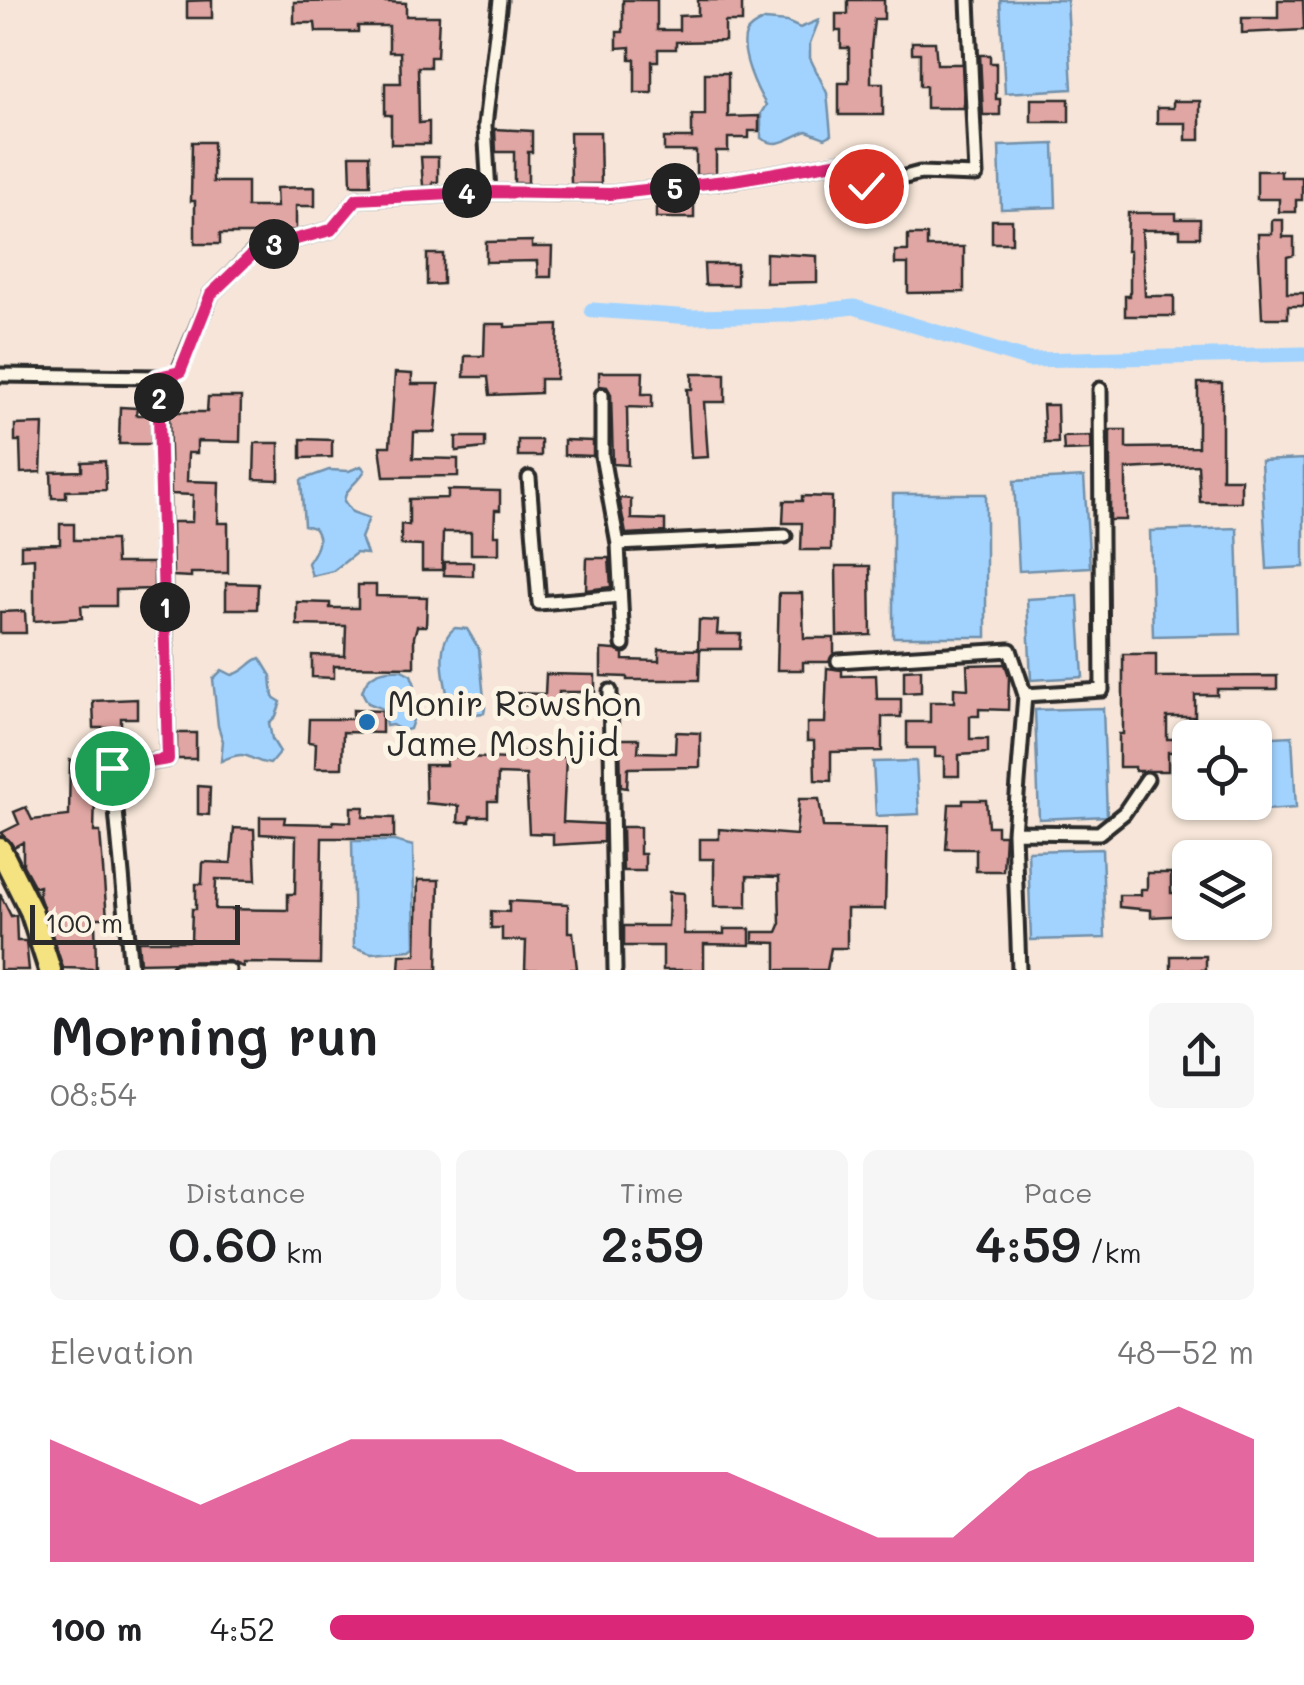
<!DOCTYPE html>
<meta charset="utf-8">
<style>
body{margin:0;font-family:Mali,sans-serif;background:#f6f6f6;color:#202124;height:100vh;display:flex;flex-direction:column;font-size:38px;white-space:nowrap}
*{box-sizing:border-box;margin:0}
p{font-size:32px;color:#757577}
.icon{flex:none;width:55px;height:55px;fill:none;stroke:currentColor;stroke-width:2;stroke-linecap:round;stroke-linejoin:round}
.map{position:relative;height:970px;overflow:hidden}
.sheet{display:flex;flex-direction:column;background:#fff;flex:1}
.sheet>*{flex:none}
.tools{position:absolute;left:1172px;top:720px;display:grid;gap:20px}
.tools a{display:grid;place-items:center;width:100px;height:100px;border-radius:15px;background:#fff;box-shadow:0 2px 8px #0004;font-size:50px}
.scale{position:absolute;left:30px;bottom:25px;width:210px;box-sizing:border-box;padding-left:10px;border:5px solid #2b2b2b;border-top:0;font-size:28px;line-height:35px;white-space:nowrap;color:#2b2b2b;-webkit-text-stroke:8px #fcf5e5;paint-order:stroke}
.pin{position:absolute;display:grid;place-items:center;width:85px;height:85px;color:#fff;margin:-42px;border:5px solid #fff;border-radius:50%;box-shadow:0 2px 10px #0007}
.km{position:absolute;width:50px;height:50px;margin:-25px;border-radius:50%;background:#222;color:#fff;font-size:28px;line-height:50px;text-align:center}
.round{display:grid;place-items:center;flex:none;width:105px;height:105px;border-radius:15px;background:#f6f6f6}
.headline{display:flex;align-items:center;justify-content:space-between;height:170px;padding:0 50px}
h1{font-size:55px;font-weight:600;line-height:75px}
.metrics{display:grid;grid-template-columns:repeat(3,1fr);gap:15px;height:170px;padding:10px 50px}
.metrics div{display:grid;align-content:center;border-radius:15px;background:#f6f6f6;text-align:center}
.metrics b{font-size:50px;font-weight:600}
.metrics small{font-size:28px;font-weight:400}
.metrics p{font-size:28px}
.chart{height:280px;padding:20px 50px}
.chart p{display:flex;justify-content:space-between}
.chart svg{width:100%;height:180px;margin-top:10px;fill:#db2777;opacity:.7}
ul{padding:0 50px;list-style:none;font-size:32px}
li{display:grid;grid-template-columns:160px 120px 1fr;align-items:center;height:75px}
li i{height:25px;border-radius:12px;background:#db2777}
.map>svg:first-child{display:block}
.water{fill:#a2d3ff;stroke:#7290aa;stroke-width:2.5}
.lines{fill:none;stroke-linecap:round;stroke-linejoin:round}
.canal{stroke:#a2d3ff;stroke-width:15}
.building{fill:#e0a6a3;stroke:#2b2b2b;stroke-width:2.5}
.street-casing{stroke:#2b2b2b;stroke-width:19}
.highway-casing{stroke:#2b2b2b;stroke-width:28}
.street{stroke:#fcf5e5;stroke-width:11}
.highway{stroke:#f5e382;stroke-width:20}
.route-casing{stroke:#fff;stroke-width:20}
.route{stroke:#db2777;stroke-width:12}
.poi-dot{fill:#1f6fb2;stroke:#fcf5e5;stroke-width:4}
.labels{text-anchor:middle;dominant-baseline:central;stroke-width:10;stroke-linejoin:round;paint-order:stroke}
.poi-label{font-size:35px;fill:#2b2b2b;stroke:#fcf5e5;text-anchor:start}
</style>
<div class="map">
<svg width="1304" height="970" viewBox="0 0 1304 970">
<rect width="100%" height="100%" fill="#f6e5d8"/>
<filter id="ink" filterUnits="userSpaceOnUse"><feTurbulence type="fractalNoise" baseFrequency=".01" numOctaves="2"/><feDisplacementMap in="SourceGraphic" scale="20" xChannelSelector="R" yChannelSelector="G"/><feConvolveMatrix kernelMatrix="1 2 1 2 8 2 1 2 1" color-interpolation-filters="sRGB"/></filter>
<g filter="url(#ink)">
<!-- water -->
<path class="water" d="M1000,0H1067L1072,89L1005,93Z
M765,20L787,22L800,28L819,20L810,43V58L827,93L831,135L825,138L807,131C790,137 778,150 761,138V113L766,105C757,90 739,52 746,34C749,27 758,23 765,20Z
M1054,144L1056,207L1001,209L999,146Z
M1304,459V567L1267,569L1261,461Z
M361,466L365,470C359,482 346,487 344,501L352,512L369,518L361,538L367,554L356,553L333,571L312,576L308,563C315,552 324,541 314,528L304,525L301,480L329,470L349,471Z
M1084,477L1090,567L1019,571L1014,481Z
M893,494H986V637H893Z
M1237,528L1240,634L1153,636L1150,531Z
M1078,596L1083,677L1031,680L1027,599Z
M455,628L467,629L479,649L485,708L484,713L452,716C448,693 431,644 455,628Z
M260,658L271,676L273,697L281,702L276,716L269,723L272,739L280,752L270,764C245,760 250,748 221,761L223,741L218,726L213,679L222,670L232,675C247,671 249,662 260,658Z
M402,670L411,675L415,685L403,696L413,720L410,729L403,731L392,725L386,726L383,709L368,703L362,692C367,672 383,669 402,670Z
M1103,708L1107,816L1039,819L1035,710Z
M1292,736L1296,808L1247,811V803L1255,802V738Z
M916,761L919,814L876,816L873,762Z
M352,841H394L413,846L415,947L411,950L371,953L354,947Z
M1102,849L1105,938L1031,940L1028,851Z"/>
<g class="lines">
<!-- canal -->
<path class="canal" d="M592,310L692,317L785,315L854,307L1029,360L1304,354"/>
</g>
<!-- building -->
<path class="building" d="M212,0V18H187V1Z
M623,0H657V30H679V16L698,15V0H742V22H725V41L676,42V49H658V61H652V93H635V59H630V47L617,48V32H623Z
M848,0H884V19H874L871,48V83H883V115H839V83H849V48H841V31H836V14H848Z
M1278,0H1303L1304,30L1242,33V18H1278Z
M369,1L406,3V16H439L437,57H430V67H418L419,123L429,122V144H391V115H385V83H401L400,52H389V26H358V32H316L315,23H294V2Z
M912,42H935L937,64H962L964,108H926V86H920V53H912Z
M980,55H990V63H996V99H1000V115H983Z
M705,73H728V117L759,116V131H749V138H728V151H716V173L696,175V151H664V138H692V115H705Z
M1031,99H1069V122H1031Z
M1173,101H1200V140H1186V123H1157V108H1173Z
M495,129L532,131V152H528V183H514V152H496Z
M570,132H600L601,184H571Z
M192,142H213V182H247V207H277L276,188L315,187V206H296V229L278,234H220V244H195V201H191Z
M350,155H369L370,185H351Z
M421,157H438V182H433V186H423Z
M1257,171H1281V177H1302V200H1296V212H1279V199H1257Z
M694,194V218H656V208H676V196Z
M1128,213H1176V219H1200V237H1180V230H1142L1145,296H1174V316H1125V296H1130V251H1127Z
M992,220H1012V243H992Z
M1272,220H1283V237H1294V255L1287,257V293H1304V306H1288V318H1262L1258,234H1272Z
M908,235H927V247H964V292L908,293V264H895V251H908Z
M532,241V247H552L551,277H538L537,261L486,262V242Z
M766,253L817,256V282L766,283Z
M427,254H443V284L427,285Z
M704,264H737V285H705Z
M485,324H505V327L558,325L556,379H540V393L490,395L488,377H464L465,356H484Z
M599,372H643L642,394H652V408L627,407L628,465L613,464L611,394L607,387L599,386Z
M395,373L412,374V384H439L435,432H414L413,458L458,459V476L384,477L380,446H390Z
M692,374H725V402H704L708,457L691,458L687,389H692Z
M1198,383H1222V479H1241V502H1200L1198,465L1126,469V520H1110V430H1126V448L1198,447Z
M208,397H241L240,442L197,441V453H188L187,481L219,482L218,523H228V573H191V577L173,576L172,522H192L193,495L171,494L169,412H207Z
M1043,405H1057L1058,443H1045Z
M120,407L137,408L136,415H151V444H119Z
M43,424L41,472L21,473L20,441H15V425Z
M1091,436V450L1064,451L1063,437Z
M456,437H485V448L456,451Z
M301,439L332,440V457L301,458Z
M518,440H541V456H518Z
M564,440L593,441V456L564,455Z
M255,443H279V480L254,479Z
M105,461L106,490L66,491V498H52L51,472L82,471V462Z
M448,490L500,491V510H495L494,535H499V554H471V532H443L442,570H422V546L401,545V524L409,525V499L448,498Z
M802,496L832,497L831,550H801L802,523H783L784,501H802Z
M619,498L631,499V519L665,520V532L626,534Z
M60,524H74V540H115L116,563H154V589L116,590V606H81L82,618L34,621V558L21,559V545L60,544Z
M587,558H609L611,587L586,590Z
M444,562H473V576L444,575Z
M836,566H870L871,635L837,636Z
M226,583L258,584L257,609H226Z
M358,585H376V596L427,597L426,626H417L414,637V667L334,666V678L312,677V655L345,656L346,626L297,625V602L330,603V608H358Z
M779,593H802L804,638H834V653L829,662H803V670H777Z
M25,611L26,633H0V612Z
M699,620L718,621L717,634H741L740,649H698Z
M601,649L615,650L623,654V660L659,661V649L700,650L699,680H627V677L601,676Z
M1123,654H1156V677L1277,676V689H1217V695H1195V717H1167V739H1179V752H1168V771H1135V767H1119V734H1123Z
M1005,664L1009,676L1008,710L979,709V716H970V739H988V753L959,755V776H944V757H935V748H907V722H930V702H954V688L968,689L967,665Z
M827,668L842,670V676L876,675L877,699H901V717H882V751L831,752V781L815,780L814,741H807V723H825Z
M921,669V692L904,693V670Z
M546,674L595,675V692H559V706L511,705L512,693L545,694Z
M137,699V718H121V728H94L93,701Z
M353,710L382,711V733L343,732L342,768H315L316,743L308,742L309,719H353Z
M676,732L700,733V767L628,768L627,788L621,787L620,739H639L638,752L675,753Z
M177,733H196V759H177Z
M507,752H524L523,757H566L563,822L603,824V842L553,845V834L529,833L526,775L498,774L497,801H488V816H470V822H458L459,806L426,803L425,765H446L447,756L507,759Z
M70,760H96L94,832H100L107,918H95L96,969L63,968L39,896V886L35,887L23,865V842L14,847L1,833L19,824L14,812L26,807L32,820L69,816Z
M198,786L210,787L209,815L198,814Z
M799,799H819L823,827L887,828L885,909H847V948H831L827,970H776V943L753,942V932H777L780,925L779,877L747,876V907H714V859H700V839H719V829L796,835Z
M963,800H986L988,826H997V835H1005L1003,871H976V849H946L949,804H963Z
M351,807H364L363,817L394,818V838H322L320,964L243,963V967L229,961L140,963L138,941H191L192,909H196V884H202L203,862L231,863L234,828L254,829L256,880L216,879L215,909L288,910V894H295L296,836L260,834V817H285L284,823L333,824V821L351,822Z
M622,827H640V854H645V871H623Z
M1147,873H1171V893H1187V915L1151,917V910L1119,907V895H1141V889H1147Z
M418,880H439L437,970H399L400,955H416Z
M669,892L684,893V934H724V929H750V945L704,944V970H663V946H624V926H668Z
M0,894L11,916L16,915L17,941H26L29,970H0Z
M509,901L568,904V932H573L577,969L525,970L526,941L502,940V928H491V911L509,912Z
M1171,956H1206V970H1171Z"/>
<g class="lines">
<!-- street casing -->
<g class="street-casing">
<path id="street" d="M489,192L610,194L734,180L846,161L867,187L920,173L976,175L968,0
M0,375L159,377
M602,395V456L618,544L623,645
M529,478L539,603L620,596
M618,544L785,536
M838,661L1010,650L1025,695L1014,832
M610,691L615,970
M1025,695L1102,690L1100,389
M131,970L112,768L168,759L159,377L171,376L179,371L211,294L257,249L331,230L357,199L489,192L485,125L500,0
M178,970H229
M1019,970L1014,832L1099,833L1124,813L1147,779"/>
</g>
<!-- highway casing -->
<g class="highway-casing">
<path id="highway" d="M0,849L31,911L50,970"/>
</g>
<!-- street -->
<use href="#street" class="street"/>
<!-- highway -->
<use href="#highway" class="highway"/>
</g>
</g>
<g class="lines" filter="url(#ink)">
<!-- route casing -->
<g class="route-casing">
<path id="route" d="M112,768L168,759L158,377L180,372L211,294L258,249L331,230L357,199L489,192L610,194L734,180L846,161L866,186"/>
</g>
<!-- route -->
<use href="#route" class="route"/>
</g>
<!-- markers -->
<circle class="poi-dot" cx="367" cy="722" r="10"/>
<g class="labels">
<!-- poi labels -->
<g class="poi-label">
<text x="387" y="702">Monir Rowshon<tspan x="387" dy="40">Jame Moshjid</tspan></text>
</g>
</g>
</svg>
<div class="tools">
<a><svg class="icon" aria-label="locate" viewBox="0 0 24 24"><circle cx="12" cy="12" r="6"/><path d="M12 2v4M12 18v4M2 12h4M18 12h4"/></svg></a>
<a><svg class="icon" aria-label="layers" viewBox="0 0 24 24"><path d="M12 4l9 5-9 5-9-5zM3 14l9 5 9-5"/></svg></a>
</div>
<div class="scale">100 m</div>
<div class="pin" style="left:112px;top:768px;background:#1e9e55"><svg class="icon" aria-label="arrive" viewBox="0 0 24 24"><path d="M6 21V4h12l-3 4 3 4H6"/></svg></div>
<div class="pin" style="left:866px;top:186px;background:#d93025"><svg class="icon" aria-label="check" viewBox="0 0 24 24"><path d="M5 12l5 5 9-10"/></svg></div>
<b class="km" style="left:165px;top:607px">1</b>
<b class="km" style="left:159px;top:398px">2</b>
<b class="km" style="left:274px;top:244px">3</b>
<b class="km" style="left:467px;top:193px">4</b>
<b class="km" style="left:675px;top:188px">5</b>
</div>
<section class="sheet">
<div class="headline"><div><h1>Morning run</h1><p>08:54</p></div><a class="round"><svg class="icon" aria-label="share" viewBox="0 0 24 24"><path d="M12 15V3M7 8l5-5 5 5M5 13v7h14v-7"/></svg></a></div>
<div class="metrics">
<div><p>Distance</p><b>0.60<small> km</small></b></div>
<div><p>Time</p><b>2:59</b></div>
<div><p>Pace</p><b>4:59<small> /km</small></b></div>
</div>
<div class="chart"><p><span>Elevation</span>48–52 m</p>
<svg viewBox="0 0 160 44" preserveAspectRatio="none"><path d="M0 44V14L10 22L20 30L30 22L40 14L50 14L60 14L70 22L80 22L90 22L100 30L110 38L120 38L130 22L140 14L150 6L160 14V44z"/></svg>
</div>
<ul>
<li><b>100 m</b>4:52<i style="width:100%"></i></li>
</ul>
</section>
